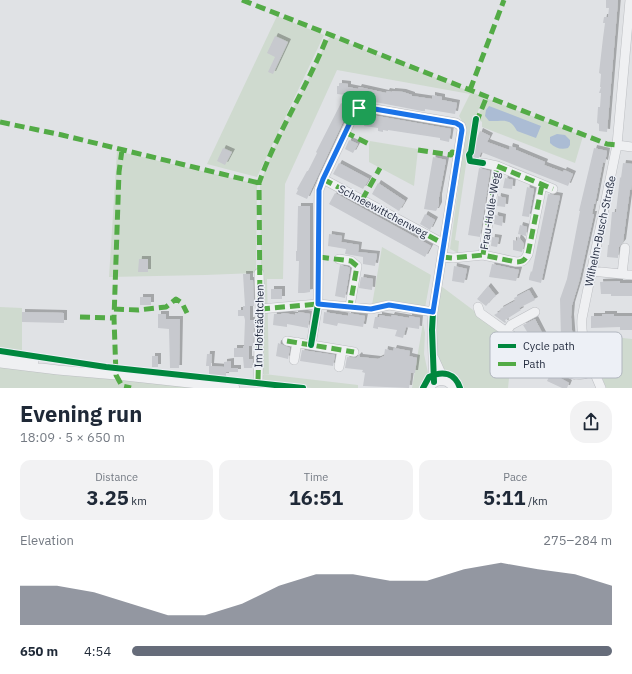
<!DOCTYPE html>
<meta charset="utf-8">
<style>
body{margin:0;font-family:"IBM Plex Sans",sans-serif;background:#f2f2f3;color:#1f2937;height:100vh;display:flex;flex-direction:column;font-size:15px;white-space:nowrap}
*{box-sizing:border-box;margin:0}
p{font-size:13px;color:#747a83}
.icon{flex:none;width:22px;height:22px;fill:none;stroke:currentColor;stroke-width:2;stroke-linecap:round;stroke-linejoin:round}
.map{position:relative;height:388px;overflow:hidden}
.side{display:flex;flex-direction:column;background:#fff;flex:1}
.side>*{flex:none}
.pin{position:absolute;display:grid;place-items:center;width:34px;height:34px;color:#fff;margin:-17px;border-radius:8px;box-shadow:0 2px 6px #0006}
.round{display:grid;place-items:center;flex:none;width:42px;height:42px;border-radius:16px;background:#f2f2f3}
.summary{display:flex;align-items:center;justify-content:space-between;height:68px;padding:0 20px}
h1{font-size:22px;font-weight:700;line-height:30px}
.metrics{display:grid;grid-template-columns:repeat(3,1fr);gap:6px;height:68px;padding:4px 20px}
.metrics div{display:grid;align-content:center;border-radius:10px;background:#f2f2f3;text-align:center}
.metrics b{font-size:20px;font-weight:700}
.metrics small{font-size:11px;font-weight:400}
.metrics p{font-size:11px}
.chart{height:112px;padding:8px 20px}
.chart p{display:flex;justify-content:space-between}
.chart svg{width:100%;height:72px;margin-top:4px;fill:#666c7a;opacity:.7}
ul{padding:0 20px;list-style:none;font-size:13px}
li{display:grid;grid-template-columns:64px 48px 1fr;align-items:center;height:30px}
li i{height:10px;border-radius:5px;background:#666c7a}
.map>svg:first-child{display:block}
.green{fill:#cfdacf}
.water{fill:#abbcd4}
.building{fill:#c7c9ce;filter:url(#shadow)}
.lines{fill:none;stroke-linecap:round;stroke-linejoin:round}
.minor-casing{stroke:#bdbfc3;stroke-width:10}
.minor{stroke:#eff0f2;stroke-width:9}
.quiet{stroke:#53ab46;stroke-width:5;stroke-dasharray:10 5;stroke-linecap:butt}
.cycleway-casing{stroke:#edf0f6;stroke-width:8}
.cycleway{stroke:#00873e;stroke-width:6}
.route-casing{stroke:#fff;stroke-width:8}
.route{stroke:#1a73e8;stroke-width:5}
.labels{text-anchor:middle;dominant-baseline:central;stroke-width:3;stroke-linejoin:round;paint-order:stroke}
.street-label{font-size:11px;fill:#252d40;stroke:#edf0f6}
.key{fill:#edf0f6;stroke:#b1b6bf;stroke-width:1}
.key-label{font-size:11px;fill:#252d40}
</style>
<div class="map">
<svg width="632" height="388" viewBox="0 0 632 388">
<defs>
<filter id="shadow"><feDropShadow dx="3" dy="-3" stdDeviation="0" flood-color="#0004"/></filter>
</defs>
<rect width="100%" height="100%" fill="#e0e2e5"/>
<!-- green -->
<path class="green" d="M277,16L324,35L257,177L207,164Z
M330,37L337,38L484,97L476,116L468,151L455,240L459,241L458,253L450,249L466,128L459,116L470,94L337,70L285,184L283,279H267L269,374H261V273L260,184C274,142 296,103 316,64C320,57 325,42 330,37Z
M486,98L583,136L575,163L482,127V122L477,118Z
M370,141L418,149L414,186L369,162V144Z
M117,151L257,184L256,273L205,275L109,277Z
M382,247L431,275L425,308L372,305Z
M441,286L513,340L508,388H462L456,377L442,369L437,355L434,330Z
M0,307L22,308V351L0,347Z
M423,323L425,333L424,354L428,373L421,388H412Z
M586,334L632,339V388H606Z
M0,365L200,388H0Z
M264,374L358,385V388H312L258,383Z"/>
<!-- water -->
<path class="water" d="M489,106L541,126L536,138L517,131C509,116 502,122 489,121L485,116L486,110Z
M557,134L565,135L570,140V145L568,148C561,150 555,148 550,143V137Z"/>
<!-- building -->
<path class="building" d="M606,0H618L607,132L599,131V124L597,123L598,107H600L601,93H599L601,87H600L601,74L599,73L603,38L605,23H603L604,17H608L609,8H606Z
M275,36L288,42L273,74L268,72L275,57L267,53Z
M339,83L348,84V87L358,89L359,87L386,93L387,91L392,92V91L403,92L412,95V96L432,99V95L442,97V100L457,103L455,114L425,109V111H422L354,98L355,96L337,94V86H339Z
M341,103L349,107V109L307,199L296,194L298,190L297,189L307,171H308L317,153L316,152Z
M366,114L451,129L449,142L440,140V138L388,130V131L383,130V132L378,131V128L364,126Z
M480,131L490,136L487,142L509,150L510,146L516,148V150L545,162L544,165L563,172L564,170L573,174L568,186L481,152L478,160L473,159L472,151Z
M349,140L358,144L353,153L345,149Z
M223,148L232,152L225,165L217,161Z
M594,148L607,151L605,163L603,162L595,204H594L592,214H594L579,282L572,305L571,317L573,343L577,342L581,359L568,362L563,338H561L560,299L567,279L580,211H579Z
M433,157L446,160L439,197V205L436,211L424,209Z
M339,163L369,179L363,189L333,174Z
M623,163L632,164V185L631,190L630,189L623,242L619,247L618,258L607,257L608,245H609L612,212H616L620,177L621,178Z
M479,168L490,171L480,237L468,235Z
M505,178L513,180L512,189L503,188Z
M378,183L405,201L399,211L372,194Z
M527,187L534,189L529,217L522,216Z
M335,193L431,246L425,257L329,204Z
M548,194L560,196L541,283L529,280V278L531,271L532,272Z
M498,196L506,198L505,207L497,206Z
M298,206H310V292L304,293H298L299,261H296V251H297Z
M425,214L435,220L430,230L420,224Z
M495,215L503,217L502,226L494,224Z
M520,225L527,227L526,236L518,234Z
M329,234L342,236L341,242L359,245L358,252L377,254L375,266L363,264V257L345,254L346,249L328,246Z
M518,236L524,244L522,252L513,250V240L517,241Z
M492,237L499,238L497,247L491,246Z
M139,259H148V272H138Z
M492,264L519,270L516,281L489,277Z
M340,265L348,267L350,268L345,298L335,296Z
M454,266L467,269L464,283L452,281Z
M243,274H250V280H253L254,306H250V320H254L253,346H249V359H253L252,368H244L243,357H234V348H243V346H244L245,320L244,316H238V310H243V306H245Z
M361,277L373,279L372,290L359,288Z
M620,281V283H632V296H611V294H601L600,282Z
M488,286L496,296L492,299L486,306L477,299Z
M271,289H282V299H271Z
M529,290L535,300L519,308L521,310L505,320L506,322L505,323L494,315L501,311L500,309L515,301L514,298Z
M140,297H151V305H140Z
M22,312L64,313V323L22,322Z
M299,312L310,314L308,328L287,324V327L273,325L274,314H281L284,313L295,315V313H298Z
M324,312L348,316V313L365,316L363,327L338,323L337,326L323,323Z
M158,314H166V319H180L179,368H170L169,329L158,328Z
M602,314H614V316H632V330H620V327L591,328V316H602Z
M379,315L391,317L392,315L409,318V316L420,318L419,329L406,327L403,338L395,336L397,330L378,327V329L373,328L375,317H379Z
M535,319L552,352L549,355L542,347L540,348L535,345L523,325Z
M278,343L290,348L288,359L276,356Z
M394,348L410,351L409,356L417,358L415,373H411L409,388L363,386L365,373L362,372L363,370L345,368L347,357L356,358L359,355L360,357L378,359L384,356L385,349L393,351Z
M302,350L335,355L333,366L300,361Z
M207,354H212L211,366L224,367V362L231,361V368H238V372H226V376L209,375V366H206Z
M152,356H158V367H152Z
M551,373L569,383L567,388H562L547,381Z"/>
<g class="lines">
<!-- minor casing -->
<g class="minor-casing">
<path id="minor" d="M617,145L632,147
M483,163L497,166
M323,179L444,244
M542,185L528,254C525,260 523,262 516,262L483,255L497,166L553,189
M442,257L453,258L483,255
M339,259L351,261L357,266L350,306
M591,271L632,275
M622,274L625,248
M478,307L480,313L550,363L563,371L576,375L584,374L594,371
M260,309L318,304L371,309L389,305L433,312
M506,332L511,325L535,312
M287,341L354,352
M311,345L318,304L319,190L323,179L355,112L359,108L363,107L456,123L461,126L462,130L433,312L432,330L434,382
M0,356L34,361
M434,358L444,380
M294,360L297,342
M0,363L58,370L116,375L235,388
M339,367L342,350
M258,380L260,309L259,273
M429,388C436,377 448,379 454,388
M601,388C592,366 580,343 582,318L617,145L630,0"/>
</g>
<!-- minor -->
<use href="#minor" class="minor"/>
<!-- quiet -->
<path class="quiet" d="M242,0L607,144L617,145
M470,90L504,0
M0,122L62,135L259,183
M476,123L487,96
M345,132L369,144
M122,150L119,172L114,318L116,375L122,386L131,388
M418,150L451,155L452,152L461,154
M323,179L444,244
M542,185L528,254C525,260 523,262 516,262L483,255L497,166L553,189
M362,200L380,168
M319,257L351,261L357,266L350,306
M442,257L453,258L483,255
M114,309L138,310L166,307L176,299L182,303L187,313
M260,309L318,304L371,309L389,305L433,312
M80,317L114,318
M287,341L354,352
M258,380L260,309L259,183C277,132 308,86 328,35"/>
<!-- cycleway casing -->
<g class="cycleway-casing">
<path id="cycleway" d="M476,119L471,152L469,155L470,161L483,163
M311,345L318,304L319,190L323,179L355,112L359,108L363,107L456,123L461,126L462,130L433,312L432,330L434,382
M0,351L106,367L303,388
M423,388L429,377C443,370 455,373 460,388"/>
</g>
<!-- cycleway -->
<use href="#cycleway" class="cycleway"/>
</g>
<g class="lines">
<!-- route casing -->
<g class="route-casing">
<path id="route" d="M363,107L456,123L461,126L462,130L433,312L389,305L371,309L318,304L319,190L323,179L355,112L359,108Z"/>
</g>
<!-- route -->
<use href="#route" class="route"/>
</g>
<g class="labels">
<!-- street labels -->
<g class="street-label">
<text transform="translate(383 211) rotate(28)">Schneewittchenweg</text>
<text transform="translate(490 211) rotate(-81)">Frau-Holle-Weg</text>
<text transform="translate(600 231) rotate(-78)">Wilhelm-Busch-Straße</text>
<text transform="translate(259 326) rotate(-89)">Im Hofstädtchen</text>
</g>
</g>
<!-- legend -->
<rect x="490" y="332" width="132" height="46" rx="6" class="key"/>
<rect x="498" y="344" width="18" height="4" fill="#00873e"/>
<rect x="498" y="362" width="18" height="4" fill="#53ab46"/>
<g class="key-label">
<text x="523" y="350">Cycle path</text>
<text x="523" y="368">Path</text>
</g>
</svg>
<div class="pin" style="left:359px;top:108px;background:#1e9e55"><svg class="icon" aria-label="arrive" viewBox="0 0 24 24"><path d="M6 21V4h12l-3 4 3 4H6"/></svg></div>
</div>
<section class="side">
<div class="summary"><div><h1>Evening run</h1><p>18:09 · 5 × 650 m</p></div><a class="round"><svg class="icon" aria-label="share" viewBox="0 0 24 24"><path d="M12 15V3M7 8l5-5 5 5M5 13v7h14v-7"/></svg></a></div>
<div class="metrics">
<div><p>Distance</p><b>3.25<small> km</small></b></div>
<div><p>Time</p><b>16:51</b></div>
<div><p>Pace</p><b>5:11<small> /km</small></b></div>
</div>
<div class="chart"><p><span>Elevation</span>275–284 m</p>
<svg viewBox="0 0 160 44" preserveAspectRatio="none"><path d="M0 44V20L10 20L20 24L30 31L40 38L50 38L60 31L70 20L80 13L90 13L100 17L110 17L120 10L130 6L140 10L150 13L160 20V44z"/></svg>
</div>
<ul>
<li><b>650 m</b>4:54<i style="width:100%"></i></li>
</ul>
</section>
